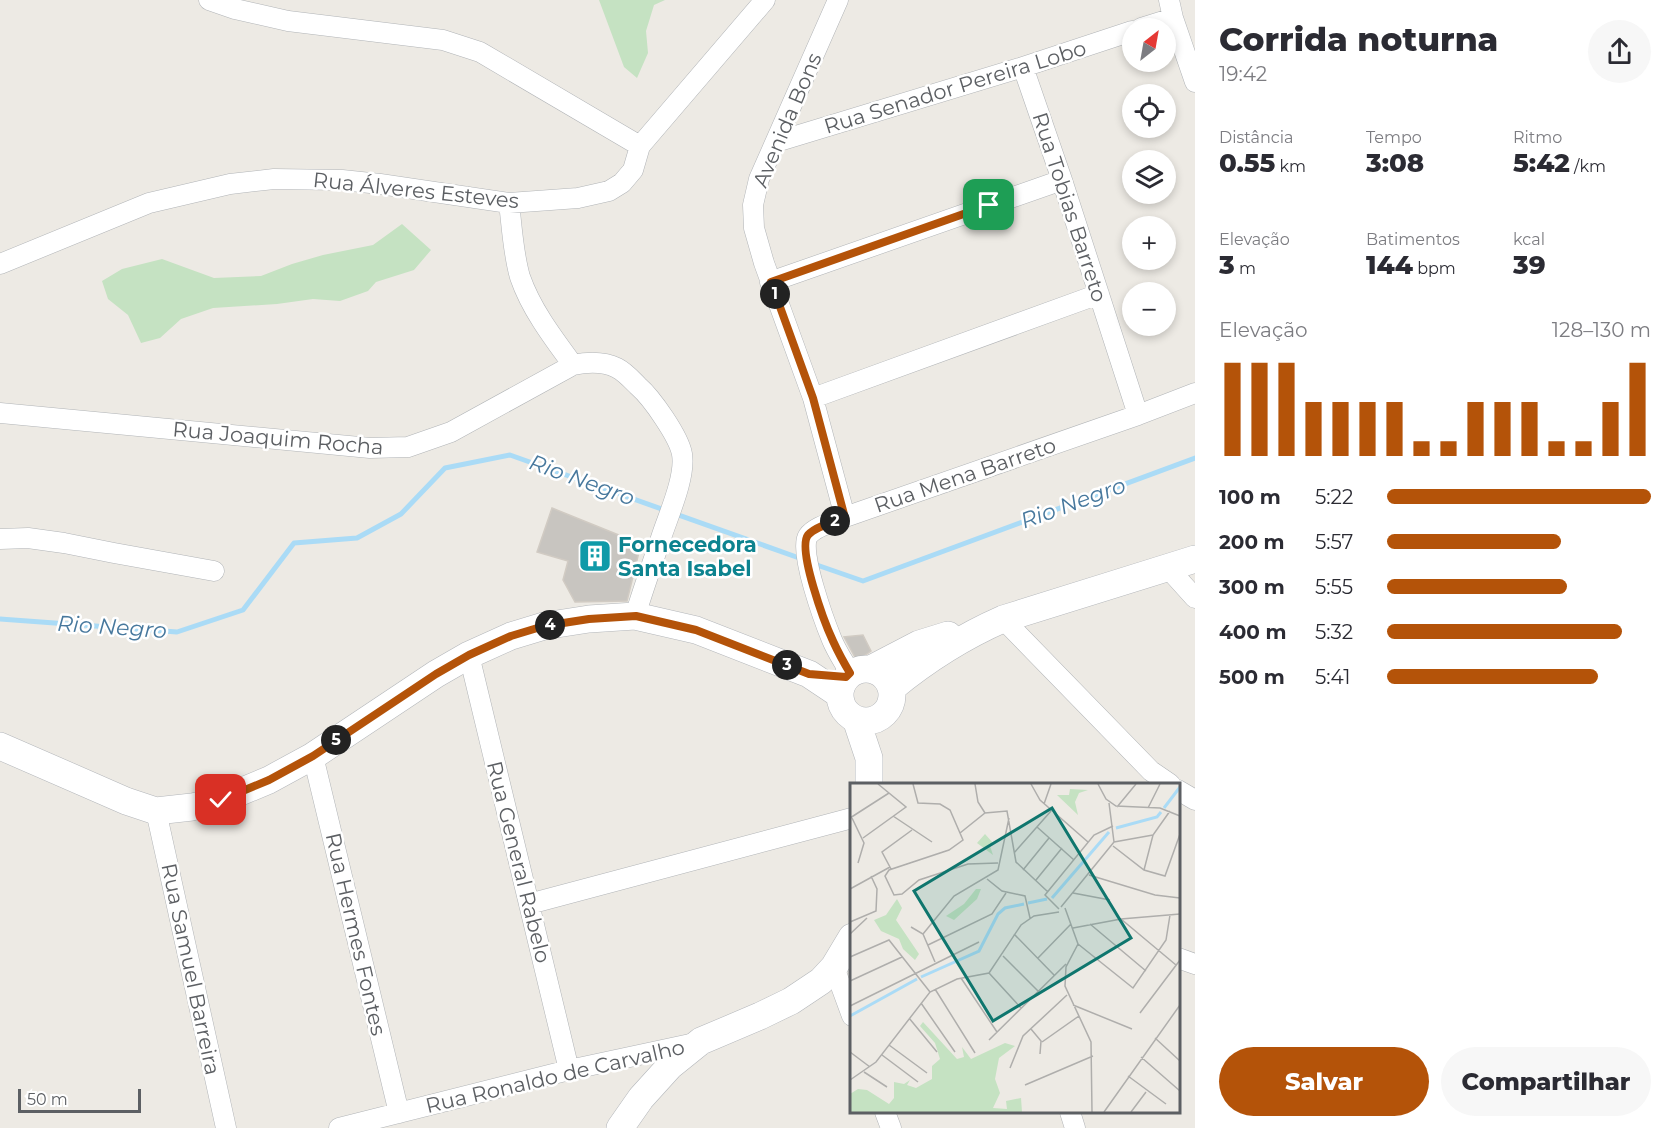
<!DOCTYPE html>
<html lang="pt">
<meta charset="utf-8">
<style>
body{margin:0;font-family:Montserrat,sans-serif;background:#f7f7f7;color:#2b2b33;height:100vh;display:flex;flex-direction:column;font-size:22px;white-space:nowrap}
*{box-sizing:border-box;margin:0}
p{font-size:20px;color:#7c7c81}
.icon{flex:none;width:33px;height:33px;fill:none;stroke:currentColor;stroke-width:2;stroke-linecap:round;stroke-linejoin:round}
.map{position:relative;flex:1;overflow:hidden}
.panel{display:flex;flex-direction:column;background:#fff;width:480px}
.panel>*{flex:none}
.needle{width:39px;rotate:31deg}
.fabs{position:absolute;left:1122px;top:18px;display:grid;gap:12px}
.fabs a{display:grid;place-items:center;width:54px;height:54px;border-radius:50%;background:#fff;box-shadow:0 3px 9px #0003;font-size:30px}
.scale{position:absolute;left:18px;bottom:15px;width:123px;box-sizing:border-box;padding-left:6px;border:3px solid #5c5f63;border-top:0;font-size:16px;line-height:21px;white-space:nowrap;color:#5c5f63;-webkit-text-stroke:4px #fff;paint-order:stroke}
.pin{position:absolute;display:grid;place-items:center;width:51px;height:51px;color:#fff;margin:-26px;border-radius:12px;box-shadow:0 3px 9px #0006}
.km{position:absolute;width:30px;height:30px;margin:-15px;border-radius:50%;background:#222;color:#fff;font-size:16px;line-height:30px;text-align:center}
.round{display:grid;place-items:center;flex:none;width:63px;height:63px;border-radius:32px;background:#f7f7f7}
.overview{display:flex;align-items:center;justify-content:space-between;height:102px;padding:0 24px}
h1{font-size:33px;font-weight:800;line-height:45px}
.stats{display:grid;grid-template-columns:repeat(3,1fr);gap:9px;height:102px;padding:6px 24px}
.stats div{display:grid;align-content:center}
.stats b{font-size:26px;font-weight:800}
.stats small{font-size:16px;font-weight:400}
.stats p{font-size:16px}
.chart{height:168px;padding:12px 24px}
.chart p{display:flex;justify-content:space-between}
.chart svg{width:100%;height:108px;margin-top:6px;stroke:#b45309;stroke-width:6}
.cta{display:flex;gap:12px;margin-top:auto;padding:12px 24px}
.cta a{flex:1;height:69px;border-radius:36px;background:#b45309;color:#fff;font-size:24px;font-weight:800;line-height:69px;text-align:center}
.cta a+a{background:#f7f7f7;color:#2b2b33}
ul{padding:0 24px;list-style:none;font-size:20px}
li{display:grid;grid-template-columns:96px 72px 1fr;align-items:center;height:45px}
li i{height:15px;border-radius:8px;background:#b45309}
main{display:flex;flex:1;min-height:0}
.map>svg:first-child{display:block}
.green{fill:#c5e2c2}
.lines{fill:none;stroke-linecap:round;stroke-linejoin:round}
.stream{stroke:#aadbf6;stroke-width:5}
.building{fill:#c8c5c0;stroke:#d1cbc3;stroke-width:1.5}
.street-casing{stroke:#b1b4b7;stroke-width:21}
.secondary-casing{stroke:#b3b6ba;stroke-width:28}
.street{stroke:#fff;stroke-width:20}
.secondary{stroke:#fff;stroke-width:27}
.route-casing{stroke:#fff;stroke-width:12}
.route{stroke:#b45309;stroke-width:8}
.labels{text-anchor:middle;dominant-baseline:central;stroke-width:5;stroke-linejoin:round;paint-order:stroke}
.street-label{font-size:21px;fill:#5c5f63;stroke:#fff}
.culture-label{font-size:21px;font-weight:bold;fill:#0d838f;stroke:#fff;text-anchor:start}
.water-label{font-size:22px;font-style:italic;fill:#47789d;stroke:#fff}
.inset-river{fill:none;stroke:#aadbf6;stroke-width:3}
.inset-road{fill:none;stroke:#afaeac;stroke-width:1.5}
.view{fill:#0f766e;fill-opacity:0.15;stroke:#0f766e;stroke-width:3}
.inset-edge{fill:none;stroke:#5c5f63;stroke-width:3}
</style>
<main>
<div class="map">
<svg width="1195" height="1128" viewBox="0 0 1195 1128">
<rect width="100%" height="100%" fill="#edeae4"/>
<!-- green -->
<path class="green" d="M599,0H665L654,5L646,31L648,53L637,78L624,67Z
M402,224L431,250L414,270L376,282L368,291L340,301L313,299L277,304L213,308L181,319L160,338L141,343L128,315L108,299L102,281L122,269L162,259L214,278L261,276L292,264L323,255L373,245Z"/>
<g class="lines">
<!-- stream -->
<path class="stream" d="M814,564L863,581L1195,458
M0,619L177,632L243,610L294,543L357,538L401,514L445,468L510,455L802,559"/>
</g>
<!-- building -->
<path class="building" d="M552,508L641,544L627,601L575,602L563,580L568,561L537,552Z
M863,635L871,651L857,661L844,637Z"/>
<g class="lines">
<!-- street casing -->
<g class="street-casing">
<path id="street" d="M209,0L235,9L288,21L443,40L480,52L640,146
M838,0L759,179L753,205L754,228L764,263L813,398L845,517
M1169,0L1173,18L1195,82
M1141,28L1173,18
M1023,67L1062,180L1138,415
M776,142L1023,67L1132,31
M509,203C512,227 513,253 520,277C531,309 553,338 573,365C587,362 603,361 617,368C625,372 632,380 638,386C652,398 679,437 682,454C686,477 668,516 661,538C652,564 643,590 635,616
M0,264L149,203L230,184L274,179L342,180L380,184L509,203L578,198L609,191L622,183L633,170L640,146L765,0
M770,282L1062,180
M813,398L1099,294
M0,413L370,448L408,447L451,432L573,365
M0,539L28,538L64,543L114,553L214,571
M1168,568L1195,598
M1003,619L1151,771L1170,784
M469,655L569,1070
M850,673C844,662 837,652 832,640C825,623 798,550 808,536C815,526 834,522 845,517L1138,415L1195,393
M313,756L399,1113
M1178,790L1195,800
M156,811L226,1128
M529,904L852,818
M1178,958L1195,964
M834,967L852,1016
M885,1112L891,1128
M1070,1112L1075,1128
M339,1128L569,1070L695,1043"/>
</g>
<!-- secondary casing -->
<g class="secondary-casing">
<path id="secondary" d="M840 695a26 26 0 1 1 52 0a26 26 0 1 1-52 0Z
M871,669L919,644L948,635
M892,688C926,660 962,637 1003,619L1195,559
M856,719L869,758V784
M0,746L126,801L156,811L192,807L221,800L269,780L313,756L436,674L469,655L511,636L544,626L589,619L635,616L696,630L809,674L839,694
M620,1128L641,1098L670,1066L701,1041L760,1016L791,1001L821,981L834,967L852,937"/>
</g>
<!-- street -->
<use href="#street" class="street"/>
<!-- secondary -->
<use href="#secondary" class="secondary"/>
</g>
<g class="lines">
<!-- route casing -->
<g class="route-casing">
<path id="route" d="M221,800L269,780L313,756L436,674L469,655L511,636L544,626L589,619L636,616L696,630L809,674L846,677L850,673C844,663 838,652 833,641C825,624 797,549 808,535C816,526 834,522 845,518L813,398L771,282L989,205"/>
</g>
<!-- route -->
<use href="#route" class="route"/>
</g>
<!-- icons -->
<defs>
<g id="building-square" transform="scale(1.725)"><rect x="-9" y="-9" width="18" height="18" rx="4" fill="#0f9aa8" stroke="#fff"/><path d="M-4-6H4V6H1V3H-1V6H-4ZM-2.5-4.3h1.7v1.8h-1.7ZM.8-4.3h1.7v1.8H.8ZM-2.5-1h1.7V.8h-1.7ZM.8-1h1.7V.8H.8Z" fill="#fff"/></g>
</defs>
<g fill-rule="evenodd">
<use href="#building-square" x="595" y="556"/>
</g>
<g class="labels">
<!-- street labels -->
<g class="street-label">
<text transform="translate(955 87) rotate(-17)">Rua Senador Pereira Lobo</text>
<text transform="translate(787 120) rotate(-67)">Avenida Bons</text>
<text transform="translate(416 190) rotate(6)">Rua Álveres Esteves</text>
<text transform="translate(1070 207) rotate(72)">Rua Tobias Barreto</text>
<text transform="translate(278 438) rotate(5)">Rua Joaquim Rocha</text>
<text transform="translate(965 475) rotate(-19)">Rua Mena Barreto</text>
<text transform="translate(519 862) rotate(76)">Rua General Rabelo</text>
<text transform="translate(356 934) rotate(77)">Rua Hermes Fontes</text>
<text transform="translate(191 969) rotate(78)">Rua Samuel Barreira</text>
<text transform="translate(555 1076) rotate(-13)">Rua Ronaldo de Carvalho</text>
</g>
<!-- culture labels -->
<g class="culture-label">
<text x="618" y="544">Fornecedora<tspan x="618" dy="24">Santa Isabel</tspan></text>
</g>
<!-- water labels -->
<g class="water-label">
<text transform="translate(582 480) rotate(20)">Rio Negro</text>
<text transform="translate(1073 503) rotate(-20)">Rio Negro</text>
<text transform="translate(112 627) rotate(4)">Rio Negro</text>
</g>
</g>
<!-- overview -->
<g transform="translate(850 783)">
<rect width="330" height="330" fill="#edeae4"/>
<path d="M220,6L238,7L229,10L225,19L228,32L207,12H219ZM135,51L143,60L140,63L143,72L127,60ZM126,106H131L127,116L104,137L96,133L114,121ZM47,116L52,125L46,137L69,171L65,177L53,166L49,156L31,148L24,137L36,132ZM73,239L107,276L114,274L112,264L121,276L155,260L165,263L149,275L145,296L150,310L143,325L157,326L156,318L171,315L172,329H0V311L8,306L17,307L39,321L44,315V299L54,301L60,297L57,302L66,305L82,296V283L90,276L85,260L70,243Z" fill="#c5e2c2"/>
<path class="inset-river" d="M314,25L330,4M266,45L307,34L311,29M202,115L259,49M178,120L197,116M71,194L129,168L148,131L155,125L174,121M0,233L67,196"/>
<path class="inset-road" d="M63,1L68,20L90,21L100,27L113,57L99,67L39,87L35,93L44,112L52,111L69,97L118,81L148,80M125,1L128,19L135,30M181,1L190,17L238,59M248,1L256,16L266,23L310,25L330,33M194,21L201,1M267,24L286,1M298,25L310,1M43,33L82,59M0,35L39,10M2,35L14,60L8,80M187,44L224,77M110,50L135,30L157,28L166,79L198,109M13,55L56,24L28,1M264,59L303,52M263,63L294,87L315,93L330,51M164,70L201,28M41,86L32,69L62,47M173,87L199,55M294,87L303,52L320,28M239,92L305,112L330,115M137,96L152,108L175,113L180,135M186,97L212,65M0,106L40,84M223,110L260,117M211,124L264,59L259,20M215,125L228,161L216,184L215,203L241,259L242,329M209,126L195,112L244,52L263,43M271,136L326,182M0,139L26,128L27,106L21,93M240,141L296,188M61,144L73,151L85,179M223,145L271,136L330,131M0,151L17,135M73,151L104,113L148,87L159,35M164,151L204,192M228,161L283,205L316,157L320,132M78,162L142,131L156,110M153,173L188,208M0,174L39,157L80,209M188,175L221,141M139,190L171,225M111,195L147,249M0,198L52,174M85,206L125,270M71,220L105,269M223,222L282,246M0,223L129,159M290,230L330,177M59,235L87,269M181,246L191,258L190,271M305,255L330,278M139,257L216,181M192,259L229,233M39,262L77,290M0,269L20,284M32,272L68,299M291,274L330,308M160,285L173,253L217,212M14,289L37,304M278,293L316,321M0,297L26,279L80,209L107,196L139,190L171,142L184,133L209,129M175,302L243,273M254,329L330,222M281,329L296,309"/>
<path class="view" d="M202,25L281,155L143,238L64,108Z"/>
<rect width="330" height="330" class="inset-edge"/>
</g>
</svg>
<div class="fabs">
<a><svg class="needle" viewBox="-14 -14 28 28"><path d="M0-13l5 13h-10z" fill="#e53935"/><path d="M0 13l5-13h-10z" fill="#7c7c81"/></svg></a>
<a><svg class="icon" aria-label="locate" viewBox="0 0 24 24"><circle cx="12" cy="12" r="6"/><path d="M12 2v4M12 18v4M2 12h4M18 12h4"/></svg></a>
<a><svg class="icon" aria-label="layers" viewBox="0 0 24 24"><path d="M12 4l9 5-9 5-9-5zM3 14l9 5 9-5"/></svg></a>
<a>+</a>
<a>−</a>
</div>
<div class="scale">50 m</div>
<div class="pin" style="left:989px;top:205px;background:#1e9e55"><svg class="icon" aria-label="arrive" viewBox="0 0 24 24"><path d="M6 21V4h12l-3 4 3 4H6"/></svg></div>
<div class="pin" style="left:221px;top:800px;background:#d93025"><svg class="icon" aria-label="check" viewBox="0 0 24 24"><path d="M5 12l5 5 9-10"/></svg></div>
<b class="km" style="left:775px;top:294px">1</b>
<b class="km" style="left:835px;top:521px">2</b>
<b class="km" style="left:787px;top:665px">3</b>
<b class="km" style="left:550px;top:625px">4</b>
<b class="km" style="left:336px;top:740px">5</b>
</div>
<section class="panel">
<div class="overview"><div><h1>Corrida noturna</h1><p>19:42</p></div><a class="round"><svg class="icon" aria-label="share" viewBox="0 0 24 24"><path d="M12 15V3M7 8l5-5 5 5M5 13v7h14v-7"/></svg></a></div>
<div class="stats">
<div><p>Distância</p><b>0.55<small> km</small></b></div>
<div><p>Tempo</p><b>3:08</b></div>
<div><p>Ritmo</p><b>5:42<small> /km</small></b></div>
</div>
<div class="stats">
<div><p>Elevação</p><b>3<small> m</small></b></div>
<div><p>Batimentos</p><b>144<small> bpm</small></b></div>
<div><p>kcal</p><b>39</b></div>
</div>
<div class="chart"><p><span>Elevação</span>128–130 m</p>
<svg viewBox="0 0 160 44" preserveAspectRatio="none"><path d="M5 44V6M15 44V6M25 44V6M35 44V22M45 44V22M55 44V22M65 44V22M75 44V38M85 44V38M95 44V22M105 44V22M115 44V22M125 44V38M135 44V38M145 44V22M155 44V6"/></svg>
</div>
<ul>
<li><b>100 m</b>5:22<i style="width:100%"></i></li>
<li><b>200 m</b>5:57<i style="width:66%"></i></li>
<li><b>300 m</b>5:55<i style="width:68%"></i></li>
<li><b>400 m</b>5:32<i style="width:89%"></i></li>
<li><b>500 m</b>5:41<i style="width:80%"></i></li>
</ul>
<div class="cta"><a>Salvar</a><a>Compartilhar</a></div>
</section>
</main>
